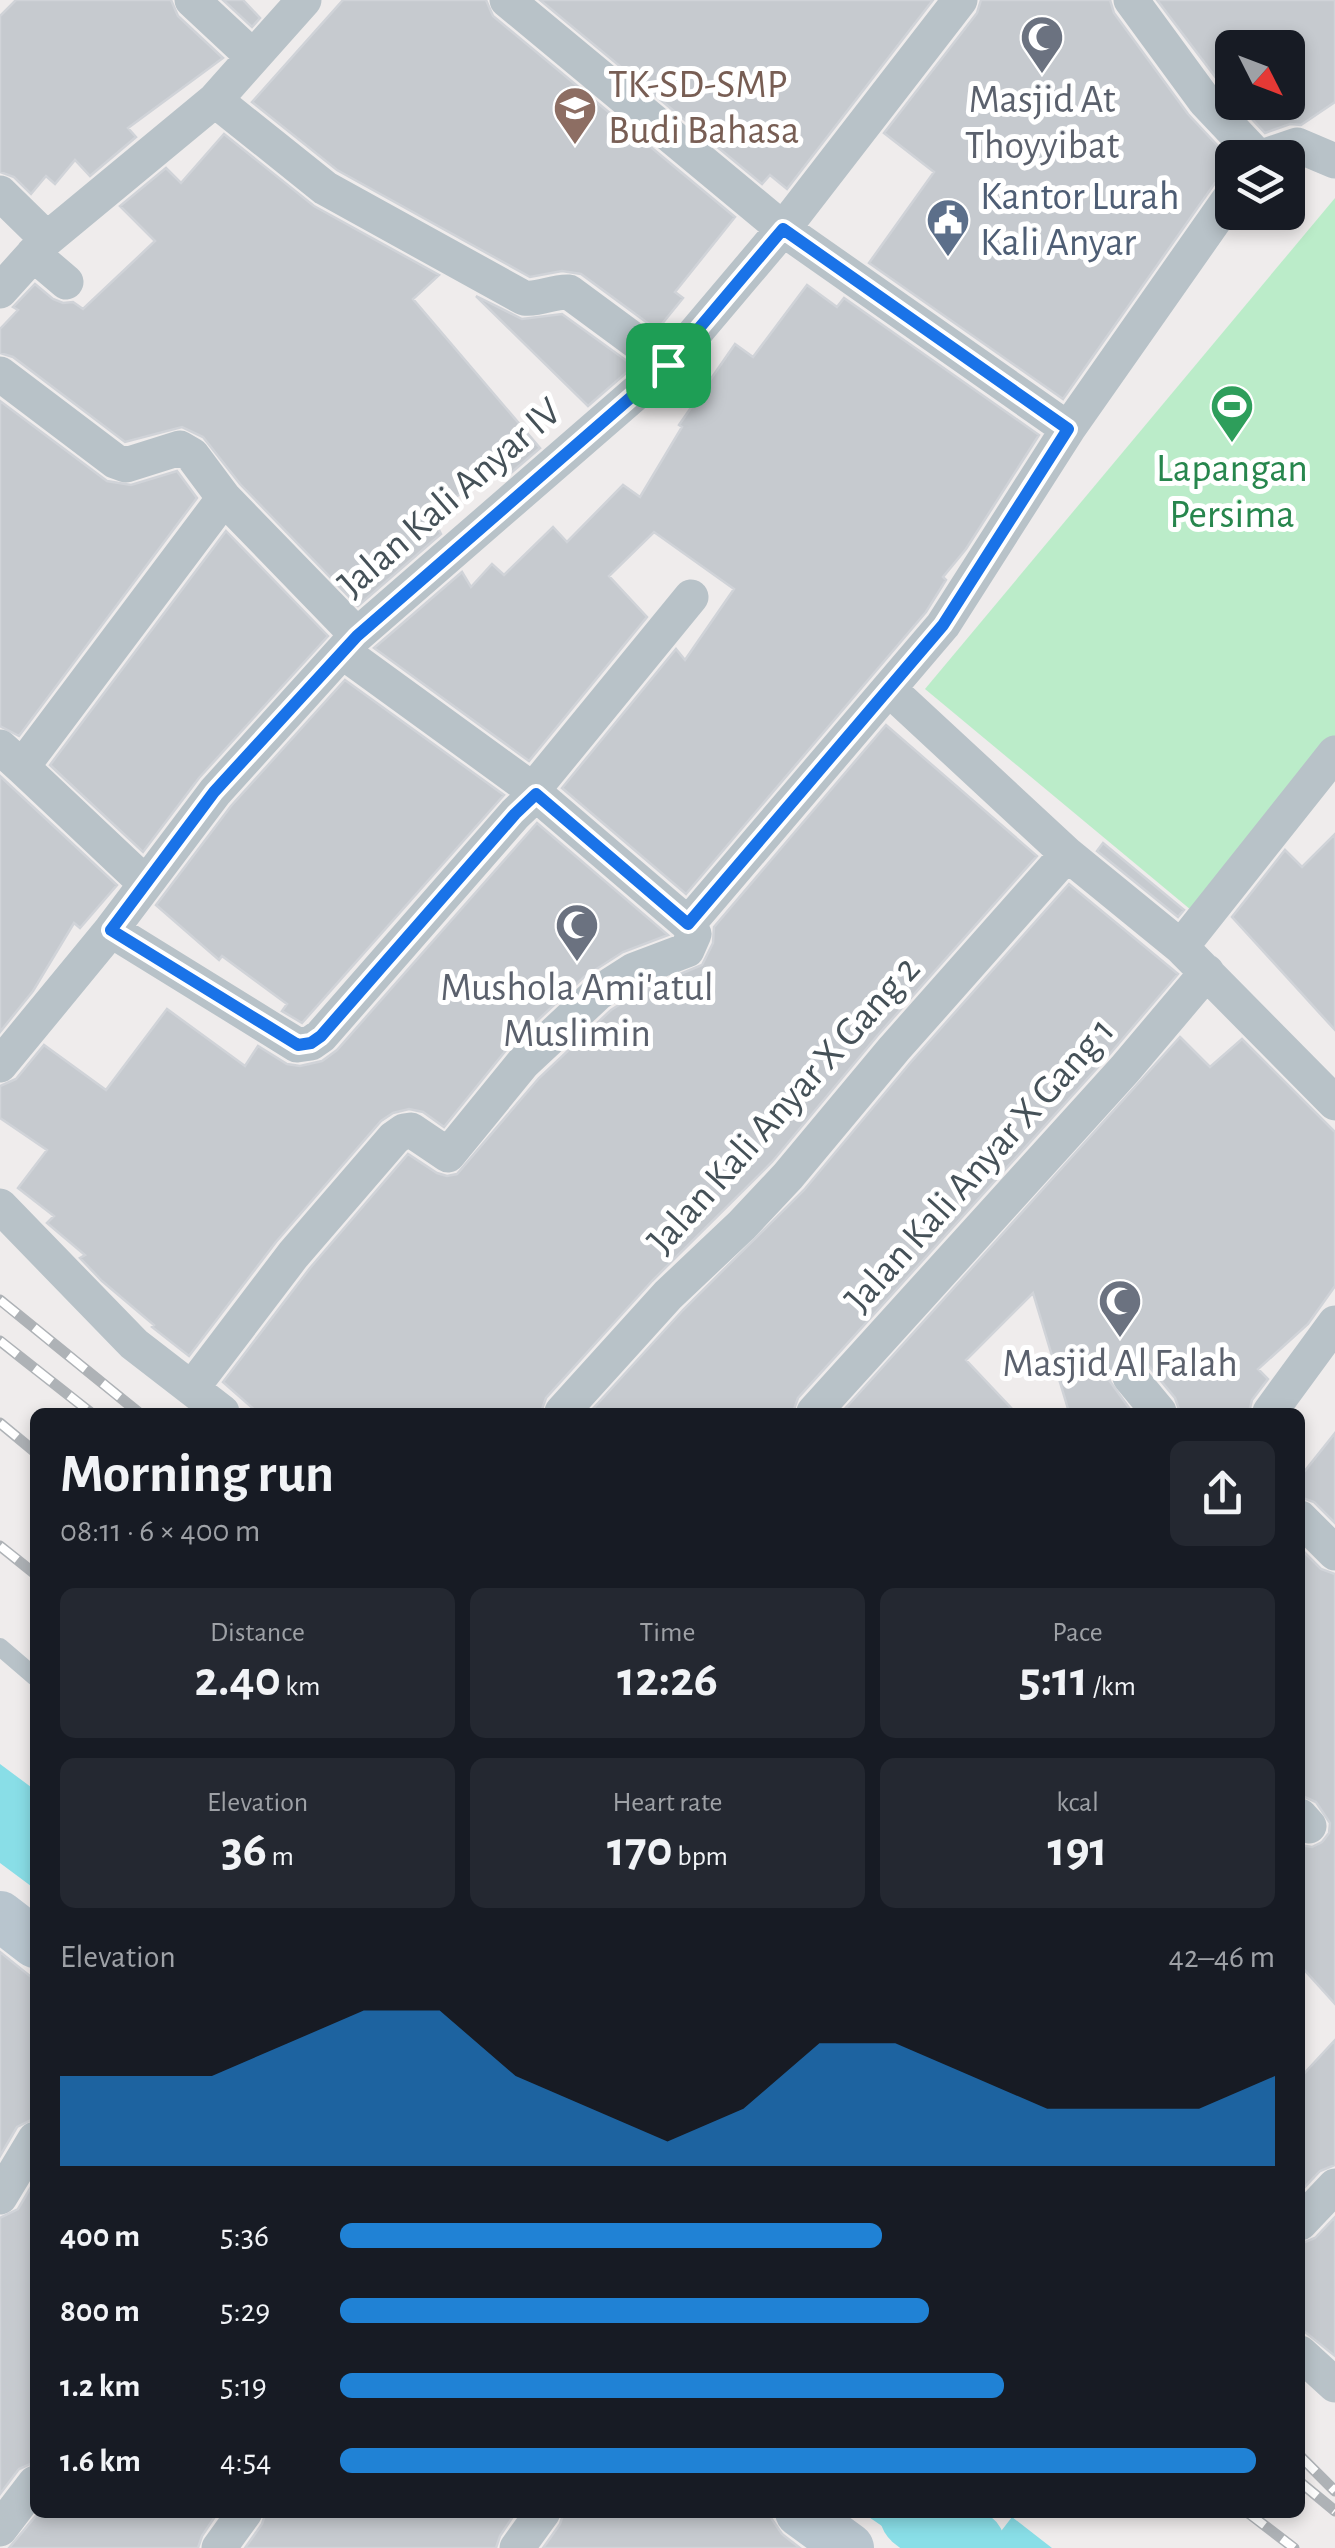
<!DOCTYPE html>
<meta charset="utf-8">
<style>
body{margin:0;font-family:"Alegreya Sans",sans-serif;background:#242831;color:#f1f3f6;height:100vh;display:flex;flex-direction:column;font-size:38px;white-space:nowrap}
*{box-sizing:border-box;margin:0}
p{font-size:32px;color:#9ea1a6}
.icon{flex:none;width:55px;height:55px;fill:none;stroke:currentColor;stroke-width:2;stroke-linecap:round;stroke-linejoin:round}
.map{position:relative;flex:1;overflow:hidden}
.details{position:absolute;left:30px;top:1408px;width:1275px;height:1110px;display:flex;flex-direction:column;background:#171b24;border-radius:15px;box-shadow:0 5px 15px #0003}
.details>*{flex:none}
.needle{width:65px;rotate:132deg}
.tools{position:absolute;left:1215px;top:30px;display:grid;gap:20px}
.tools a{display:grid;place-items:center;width:90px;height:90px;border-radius:15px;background:#171b24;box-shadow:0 5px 15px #0003;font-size:50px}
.pin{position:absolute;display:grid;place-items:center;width:85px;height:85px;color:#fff;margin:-42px;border-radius:20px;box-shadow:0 5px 15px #0006}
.round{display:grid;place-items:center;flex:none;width:105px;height:105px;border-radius:15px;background:#242831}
.summary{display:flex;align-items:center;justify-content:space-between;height:170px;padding:0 30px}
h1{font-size:55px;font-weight:700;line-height:75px}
.stats{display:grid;grid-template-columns:repeat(3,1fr);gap:15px;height:170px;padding:10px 30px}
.stats div{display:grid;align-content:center;border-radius:15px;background:#242831;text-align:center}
.stats b{font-size:50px;font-weight:700}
.stats small{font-size:28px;font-weight:400}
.stats p{font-size:28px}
.chart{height:280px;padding:20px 30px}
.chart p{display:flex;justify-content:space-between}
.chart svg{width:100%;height:180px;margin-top:10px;fill:#2082d5;opacity:.7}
ul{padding:0 30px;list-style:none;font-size:32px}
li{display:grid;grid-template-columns:160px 120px 1fr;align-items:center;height:75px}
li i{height:25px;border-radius:12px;background:#2082d5}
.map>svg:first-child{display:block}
.green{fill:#bbecc9}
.water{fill:#89dee7}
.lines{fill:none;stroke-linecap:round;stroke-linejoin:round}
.river{stroke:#89dee7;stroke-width:80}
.building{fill:#c6cacf;stroke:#d0d3d8;stroke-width:2.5}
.lane{stroke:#b8c2c8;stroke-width:18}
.street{stroke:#b8c2c8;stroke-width:35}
.secondary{stroke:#b8c5ce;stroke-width:50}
.rail-casing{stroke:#aeb2b6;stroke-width:11}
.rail{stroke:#fff;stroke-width:8;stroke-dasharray:22;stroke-linecap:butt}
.route-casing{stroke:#fff;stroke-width:20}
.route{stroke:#1a73e8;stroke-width:12}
.labels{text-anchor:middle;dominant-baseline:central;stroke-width:10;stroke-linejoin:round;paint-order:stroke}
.education-label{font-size:40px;fill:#785e54;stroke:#fff;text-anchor:start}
.worship-label{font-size:40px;fill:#5b616d;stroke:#fff}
.service-label{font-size:40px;fill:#4e5e75;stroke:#fff;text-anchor:start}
.leisure-label{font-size:40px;fill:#27864d;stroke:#fff}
.street-label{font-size:40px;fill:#455158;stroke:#fff}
</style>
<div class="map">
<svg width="1335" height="2548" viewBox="0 0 1335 2548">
<rect width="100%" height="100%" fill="#efecec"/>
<!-- green -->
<path class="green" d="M1335,198V749L1197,915L925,689Z"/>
<!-- water -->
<path class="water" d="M0,1764L35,1790V1889L0,1863Z
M863,2513L981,2512V2513L952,2548H914Z
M1012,2517L1052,2548H988Z"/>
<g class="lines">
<!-- river -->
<path class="river" d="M919,2512L966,2548"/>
</g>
<!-- building -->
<path class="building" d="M16,0H171L178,16L223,58L128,128L136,137L90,176L75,160L55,184L46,176L31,194L14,177L0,172V16Z
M223,0H243L260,18L252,27Z
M343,0H486L493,16L735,217L675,292L683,298L657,330L581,274L562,271L530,277L337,170L252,102Z
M540,0H933L787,189L770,175L762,184Z
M981,0H1110L1114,13L1188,114L1232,161V174L1215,183L1063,399L869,263L934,172L884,133L977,13Z
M1157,0H1335V102L1301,125L1290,124L1265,133L1236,102H1288V48H1232V99Z
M224,134L314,206L439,275L413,299L540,448L511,473L504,464L431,514L441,534L358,606L240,484L203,437L182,427L125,442L13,357L0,353V329L18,310L13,307L35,284L53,299L63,303L73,302L83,309L155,241L120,206L166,168L181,183Z
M807,285L837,307L844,298L1039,435L966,549L943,577L946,580L926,612L686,894L562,788L676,649L685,660L734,589L654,532L609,576L647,617L529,761L374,648L462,572L471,587L492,564L504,575L553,527L567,542L623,485L640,497L682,427L679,425L735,344L753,357Z
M476,296L522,319L562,314L634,366L588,406Z
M0,401L107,481L131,485L177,471L197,498L19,736L0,726Z
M226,531L328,636L199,778L143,852L50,765Z
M345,680L504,795L302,1023L282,1011L287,1004L222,956L219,960L156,905L231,806Z
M886,725L1037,856L878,1035L772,1162L652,1281L546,1398L541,1412H257L223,1382L310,1268L408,1154L437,1173L447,1176L457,1174L539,1078L611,1010L644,989L702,965L713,943L714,927Z
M0,776L117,885L80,928L74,923L33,991L0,1032Z
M537,823L668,935L623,952L584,977L507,1049L444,1127L423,1112L409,1109L393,1113L381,1121L276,1242L189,1356L152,1327L154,1325L102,1281L80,1258L85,1255L47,1223L54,1216L18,1188L47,1150L0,1118V1086L16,1079L44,1045L106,1090L167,1009L245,1066L258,1046L287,1064L300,1066L322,1061L337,1050Z
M1335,834V1030L1232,917L1285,850L1302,867Z
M1103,843L1184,910L1178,917L1097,851Z
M1069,884L1178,974L1109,1055L798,1398L793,1412H590L683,1310L804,1190L910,1063Z
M1180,1037L1210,1067L1242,1039L1335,1132V1286L1308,1324L1258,1369L1268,1379L1252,1400L1249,1412H1180L1175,1398L1146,1363L1138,1358L1127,1356L1116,1361L1109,1380L1132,1412H1069L1033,1293L966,1360L1015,1412H842Z
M1335,1433V1523L1314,1502L1300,1497V1477Z
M1300,1548L1321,1569L1335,1574V2004L1300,1965V1845L1312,1847L1322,1842L1329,1833L1330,1823L1316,1802L1300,1795Z
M0,1952L35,1980V2118L17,2127L0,2156Z
M1335,2040V2165L1320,2171L1300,2192V2078Z
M35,2180V2462L19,2469L0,2494V2218L18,2209Z
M1335,2217V2356L1300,2328V2244L1315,2238Z
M39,2512H218L202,2536L198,2548H9Z
M266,2512H516L500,2536L496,2548H245L262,2524Z
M564,2512H767L782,2534L800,2548H543L560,2524Z"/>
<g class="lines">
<!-- lane -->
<path class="lane" d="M0,1647L35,1677"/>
<!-- street -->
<path class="street" d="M192,0L252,56
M507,0L783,229L1068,429
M1131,0L1205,101L1259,158
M215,100L325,188L524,298C541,300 552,291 569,292L668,365
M1259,158L1297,145L1335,161
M0,193L47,239
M33,254L66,282
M0,291L47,239L215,100L304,0
M0,374L115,461L126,465L180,448L192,455L224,498L357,635
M343,652L533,790
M890,690L1067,854L1181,947L1335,1103
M0,747L22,767L224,498
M22,767L145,883
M688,924L943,625L1068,429L1232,195
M111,930L297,1045L311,1043L321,1036L515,814L536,794L533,790L691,597
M1181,947L1335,753
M0,1065L111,930L215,792L357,635L668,365L783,229L960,0
M0,1206L134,1344L222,1412
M1130,1377L1159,1412
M192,1388L293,1255L394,1138L404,1131L411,1130L448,1155L523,1063L598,993L634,970L687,950L694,934L688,924L536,794
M562,1412L668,1295L742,1225L788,1176L894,1049L1067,854
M814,1412L1125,1069L1207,972
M1270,1412L1335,1323
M1300,1518L1335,1553
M1300,1816L1309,1826
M0,2197L35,2139
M1300,2223L1335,2186
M1300,2353L1335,2385
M0,2529L35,2483
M219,2548L245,2512
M517,2548L543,2512"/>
<!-- secondary -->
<path class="secondary" d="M0,1916L35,1943
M800,2512L849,2548"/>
<!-- rail casing -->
<g class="rail-casing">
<path id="rail" d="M0,1300L138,1412
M0,1341L90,1412
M0,1423L35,1452
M0,1546L35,1574
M1300,2456L1335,2491
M1300,2482L1335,2511
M1247,2512L1294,2548"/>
</g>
<!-- rail -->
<use href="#rail" class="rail"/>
</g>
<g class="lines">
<!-- route casing -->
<g class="route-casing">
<path id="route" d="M783,229L1068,429L943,625L688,924L536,794L515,814L321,1036L311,1043L298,1045L111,930L214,792L357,636L668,365Z"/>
</g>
<!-- route -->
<use href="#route" class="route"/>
</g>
<!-- icons -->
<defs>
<g id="mosque-pin" transform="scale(2.25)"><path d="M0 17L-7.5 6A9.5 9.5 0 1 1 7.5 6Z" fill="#6b7280" stroke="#fff"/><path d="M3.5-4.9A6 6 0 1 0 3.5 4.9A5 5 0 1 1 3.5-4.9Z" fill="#fff"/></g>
<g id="school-pin" transform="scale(2.25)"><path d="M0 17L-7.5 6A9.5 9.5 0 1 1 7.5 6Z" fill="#8d6e63" stroke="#fff"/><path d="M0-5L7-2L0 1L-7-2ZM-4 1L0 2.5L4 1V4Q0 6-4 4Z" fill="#fff"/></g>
<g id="civic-pin" transform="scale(2.25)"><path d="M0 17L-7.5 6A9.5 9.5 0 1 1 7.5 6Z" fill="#5c6f8a" stroke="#fff"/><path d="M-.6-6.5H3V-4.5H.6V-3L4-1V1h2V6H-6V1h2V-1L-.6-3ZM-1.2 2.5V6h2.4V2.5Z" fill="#fff"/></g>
<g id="stadium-pin" transform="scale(2.25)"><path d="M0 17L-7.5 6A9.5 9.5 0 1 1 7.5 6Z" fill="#2e9e5b" stroke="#fff"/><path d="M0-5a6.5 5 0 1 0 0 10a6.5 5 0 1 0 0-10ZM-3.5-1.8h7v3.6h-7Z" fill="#fff"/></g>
</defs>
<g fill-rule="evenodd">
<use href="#mosque-pin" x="1042" y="37"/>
<use href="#school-pin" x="575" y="108"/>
<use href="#civic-pin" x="948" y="220"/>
<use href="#stadium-pin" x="1232" y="406"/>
<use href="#mosque-pin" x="577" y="925"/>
<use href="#mosque-pin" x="1120" y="1301"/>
</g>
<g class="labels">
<!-- education labels -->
<g class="education-label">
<text x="608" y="85">TK-SD-SMP<tspan x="608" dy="46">Budi Bahasa</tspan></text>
</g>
<!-- worship labels -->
<g class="worship-label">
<text x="1042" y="100">Masjid At<tspan x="1042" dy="46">Thoyyibat</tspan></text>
<text x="577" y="988">Mushola Ami'atul<tspan x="577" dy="46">Muslimin</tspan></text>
<text x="1120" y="1364">Masjid Al Falah</text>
</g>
<!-- service labels -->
<g class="service-label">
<text x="980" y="197">Kantor Lurah<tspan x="980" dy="46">Kali Anyar</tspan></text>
</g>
<!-- leisure labels -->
<g class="leisure-label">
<text x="1232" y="469">Lapangan<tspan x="1232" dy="46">Persima</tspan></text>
</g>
<!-- street labels -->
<g class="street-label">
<text transform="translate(450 498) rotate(-41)">Jalan Kali Anyar IV</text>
<text transform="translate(784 1105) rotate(-48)">Jalan Kali Anyar X Gang 2</text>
<text transform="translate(980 1165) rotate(-48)">Jalan Kali Anyar X Gang 1</text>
</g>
</g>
</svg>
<div class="tools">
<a><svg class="needle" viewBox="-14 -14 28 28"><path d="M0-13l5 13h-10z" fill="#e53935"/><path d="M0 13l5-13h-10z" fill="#9ea1a6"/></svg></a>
<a><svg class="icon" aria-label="layers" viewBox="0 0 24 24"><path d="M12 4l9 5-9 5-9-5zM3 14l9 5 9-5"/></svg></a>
</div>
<div class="pin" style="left:668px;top:365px;background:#1e9e55"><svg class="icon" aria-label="arrive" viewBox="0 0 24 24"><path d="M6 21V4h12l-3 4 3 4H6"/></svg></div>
<section class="details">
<div class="summary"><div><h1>Morning run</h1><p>08:11 · 6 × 400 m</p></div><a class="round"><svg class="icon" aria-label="share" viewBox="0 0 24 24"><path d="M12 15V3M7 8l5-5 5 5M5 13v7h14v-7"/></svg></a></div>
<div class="stats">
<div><p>Distance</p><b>2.40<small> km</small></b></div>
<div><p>Time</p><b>12:26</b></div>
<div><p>Pace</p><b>5:11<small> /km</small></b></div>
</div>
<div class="stats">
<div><p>Elevation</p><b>36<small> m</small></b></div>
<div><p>Heart rate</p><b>170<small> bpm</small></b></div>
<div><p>kcal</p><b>191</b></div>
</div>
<div class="chart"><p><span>Elevation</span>42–46 m</p>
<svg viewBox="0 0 160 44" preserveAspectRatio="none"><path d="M0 44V22L10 22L20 22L30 14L40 6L50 6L60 22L70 30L80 38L90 30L100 14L110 14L120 22L130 30L140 30L150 30L160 22V44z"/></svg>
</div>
<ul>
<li><b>400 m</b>5:36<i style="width:58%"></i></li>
<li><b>800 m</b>5:29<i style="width:63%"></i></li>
<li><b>1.2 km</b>5:19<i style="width:71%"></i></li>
<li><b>1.6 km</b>4:54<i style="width:98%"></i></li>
</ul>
</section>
</div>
